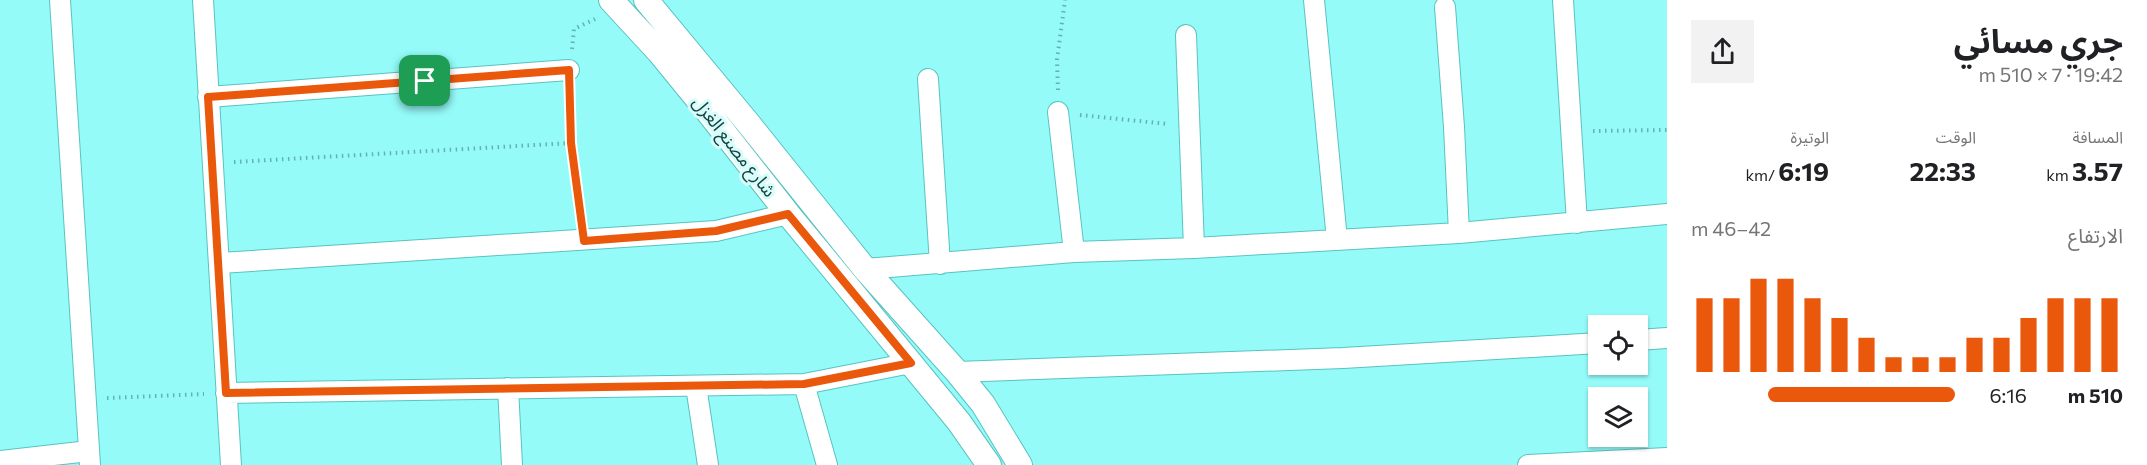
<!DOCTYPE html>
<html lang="ar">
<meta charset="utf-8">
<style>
body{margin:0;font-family:Commissioner,"Noto Sans Arabic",sans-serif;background:#f2f2f2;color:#202124;direction:rtl;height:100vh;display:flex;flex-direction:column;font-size:22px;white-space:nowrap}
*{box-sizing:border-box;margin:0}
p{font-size:20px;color:#757577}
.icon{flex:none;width:33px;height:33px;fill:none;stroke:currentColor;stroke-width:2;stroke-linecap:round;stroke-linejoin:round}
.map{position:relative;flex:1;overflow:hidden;direction:ltr}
.sheet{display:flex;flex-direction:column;background:#fff;width:480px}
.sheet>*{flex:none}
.tools{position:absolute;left:1588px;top:315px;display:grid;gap:12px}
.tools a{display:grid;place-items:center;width:60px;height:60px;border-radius:0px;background:#fff;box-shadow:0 2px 4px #0004;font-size:30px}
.pin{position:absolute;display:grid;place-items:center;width:51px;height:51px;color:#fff;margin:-26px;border-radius:12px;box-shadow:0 3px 9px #0006}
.round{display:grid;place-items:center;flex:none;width:63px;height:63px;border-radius:0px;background:#f2f2f2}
.head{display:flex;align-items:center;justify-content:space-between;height:102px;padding:0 24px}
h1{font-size:33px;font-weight:700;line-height:45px}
.metrics{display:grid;grid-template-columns:repeat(3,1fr);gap:9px;height:102px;padding:6px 24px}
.metrics div{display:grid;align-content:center}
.metrics b{font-size:26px;font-weight:700}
.metrics small{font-size:16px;font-weight:400}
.metrics p{font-size:16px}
.chart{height:168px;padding:12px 24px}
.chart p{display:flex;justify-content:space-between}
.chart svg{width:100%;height:108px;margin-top:6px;stroke:#ea580c;stroke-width:6}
ul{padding:0 24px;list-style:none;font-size:20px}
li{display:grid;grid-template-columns:96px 72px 1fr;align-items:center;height:45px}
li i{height:15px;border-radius:8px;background:#ea580c}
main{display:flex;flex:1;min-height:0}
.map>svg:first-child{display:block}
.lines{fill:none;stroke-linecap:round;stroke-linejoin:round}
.minor-casing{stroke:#59c3c0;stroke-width:22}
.tertiary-casing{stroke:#59c3c0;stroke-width:26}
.path{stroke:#62b3b1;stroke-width:4;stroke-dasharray:1.5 4.5;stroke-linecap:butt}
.minor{stroke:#fff;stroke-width:20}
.tertiary{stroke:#fff;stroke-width:24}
.route-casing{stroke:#fff;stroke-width:12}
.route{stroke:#ea580c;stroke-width:8}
.labels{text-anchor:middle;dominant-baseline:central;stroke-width:6;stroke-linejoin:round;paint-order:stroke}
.street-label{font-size:18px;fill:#164342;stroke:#d7fdfb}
</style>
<main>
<section class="sheet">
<div class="head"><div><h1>جري مسائي</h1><p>19:42 · 7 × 510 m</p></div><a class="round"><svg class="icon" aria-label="share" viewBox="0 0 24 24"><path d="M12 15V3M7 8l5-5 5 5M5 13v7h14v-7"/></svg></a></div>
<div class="metrics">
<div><p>المسافة</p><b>3.57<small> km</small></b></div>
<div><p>الوقت</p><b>22:33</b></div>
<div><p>الوتيرة</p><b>6:19<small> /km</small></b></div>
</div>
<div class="chart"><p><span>الارتفاع</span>42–46 m</p>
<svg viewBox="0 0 160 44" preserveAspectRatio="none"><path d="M5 44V14M15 44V14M25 44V6M35 44V6M45 44V14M55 44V22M65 44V30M75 44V38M85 44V38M95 44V38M105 44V30M115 44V30M125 44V22M135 44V14M145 44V14M155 44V14"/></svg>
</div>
<ul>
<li><b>510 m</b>6:16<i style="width:71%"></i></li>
</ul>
</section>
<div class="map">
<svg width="1667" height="465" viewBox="0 0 1667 465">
<rect width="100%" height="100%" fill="#94fbf9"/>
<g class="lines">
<!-- minor casing -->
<g class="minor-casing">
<path id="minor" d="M60,0L90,465
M203,0L231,465
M1314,0L1337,240
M1563,0L1577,223
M1445,7L1454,127L1459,233
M1186,35L1194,248
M928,79L940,264
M208,97L569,70
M1058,112L1074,252
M220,263L716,231L788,214
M865,269L1074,252L1194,248L1459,233L1667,214
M1638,340L1667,338
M957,372L1343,358L1599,343
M804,384L827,465
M696,386L708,465
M508,388L512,465
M226,393L804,384L911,363
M0,461L89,451
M1528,465L1667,458"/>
</g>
<!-- tertiary casing -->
<g class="tertiary-casing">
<path id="tertiary" d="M611,0L659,52L708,112L788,214L959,422L989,465
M646,0L748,123L865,269L957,372L983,404L1020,465"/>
</g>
<!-- path -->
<path class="path" d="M572,49L574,29L595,19
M570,90L571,143L581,219
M1058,90L1057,60L1065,0
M1080,115L1168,124
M1593,131L1667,130
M234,162L571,143
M107,398L204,394"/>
<!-- minor -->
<use href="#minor" class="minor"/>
<!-- tertiary -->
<use href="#tertiary" class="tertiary"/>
</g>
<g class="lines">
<!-- route casing -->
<g class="route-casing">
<path id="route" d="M569,70L571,143L584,241L716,231L788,214L911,363L804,384L226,393L208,97Z"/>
</g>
<!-- route -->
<use href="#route" class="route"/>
</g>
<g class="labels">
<!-- street labels -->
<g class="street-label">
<text transform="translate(735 146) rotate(52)">شارع مصنع الغزل</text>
</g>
</g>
</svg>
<div class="tools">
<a><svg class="icon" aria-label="locate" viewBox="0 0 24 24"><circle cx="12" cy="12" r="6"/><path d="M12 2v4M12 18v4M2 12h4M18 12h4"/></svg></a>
<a><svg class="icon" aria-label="layers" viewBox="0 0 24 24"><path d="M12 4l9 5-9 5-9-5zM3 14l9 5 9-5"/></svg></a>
</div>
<div class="pin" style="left:425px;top:81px;background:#1e9e55"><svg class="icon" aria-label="arrive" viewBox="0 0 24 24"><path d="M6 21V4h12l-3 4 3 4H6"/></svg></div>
</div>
</main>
